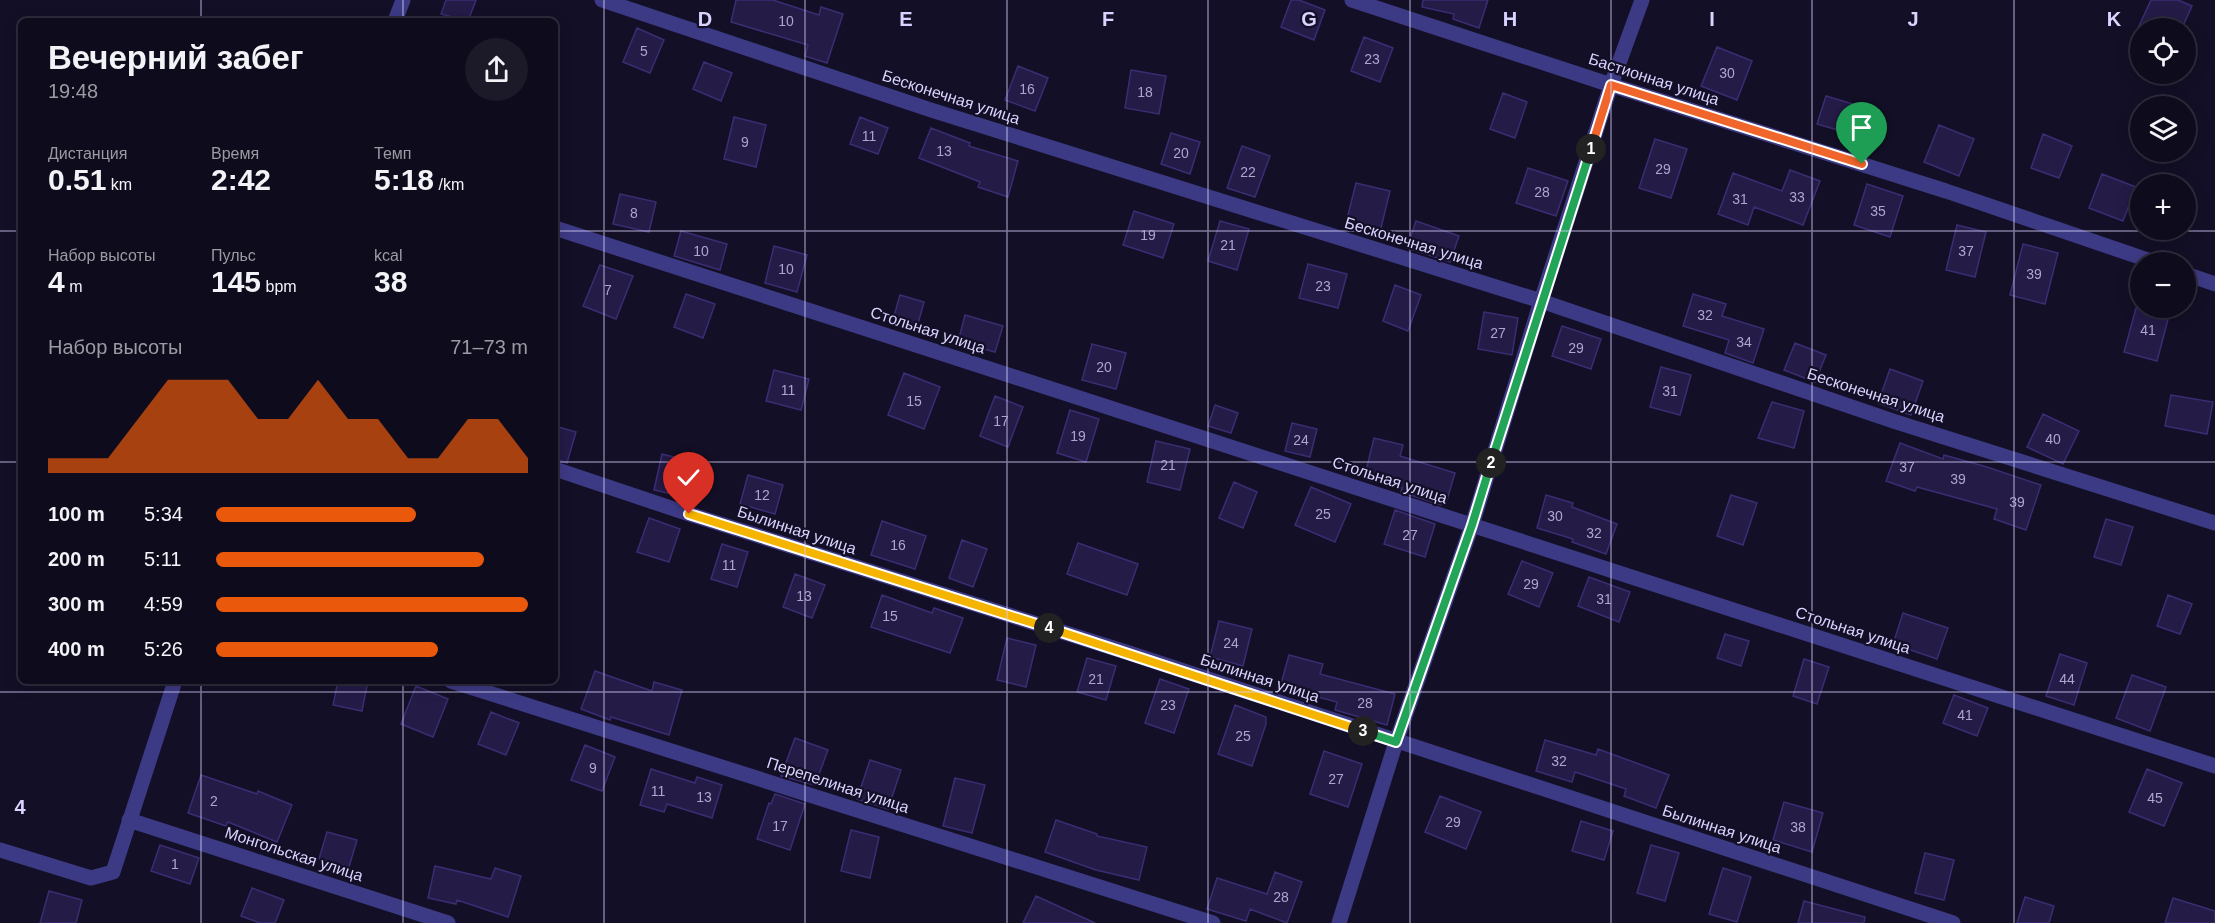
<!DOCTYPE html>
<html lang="ru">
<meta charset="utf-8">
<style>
body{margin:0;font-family:Arial,sans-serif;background:#1c1929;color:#f1f3f6;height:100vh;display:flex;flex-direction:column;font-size:22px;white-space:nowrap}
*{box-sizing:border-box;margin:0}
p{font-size:20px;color:#9b9ba3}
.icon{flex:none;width:33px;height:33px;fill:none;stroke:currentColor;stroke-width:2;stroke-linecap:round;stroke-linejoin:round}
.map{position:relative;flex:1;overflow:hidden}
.side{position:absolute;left:18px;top:18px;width:540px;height:666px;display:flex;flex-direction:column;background:#0e0b1c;border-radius:9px;box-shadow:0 3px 15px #0003,0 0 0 2px #2e2b3b}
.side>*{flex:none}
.controls{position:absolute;left:2130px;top:18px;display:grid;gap:12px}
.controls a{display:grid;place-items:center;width:66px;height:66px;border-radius:50%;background:#0e0b1c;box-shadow:0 3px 15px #0003,0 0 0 2px #2e2b3b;font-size:30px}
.pin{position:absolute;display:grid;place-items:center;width:51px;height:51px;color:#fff;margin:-62px -26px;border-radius:50% 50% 50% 0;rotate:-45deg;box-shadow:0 0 6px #0007}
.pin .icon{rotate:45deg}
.km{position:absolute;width:30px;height:30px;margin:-15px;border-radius:50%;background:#222;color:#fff;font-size:16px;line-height:30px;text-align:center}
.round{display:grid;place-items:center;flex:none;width:63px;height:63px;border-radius:32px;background:#1c1929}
.headline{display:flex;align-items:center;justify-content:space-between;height:102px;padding:0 30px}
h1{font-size:33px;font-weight:600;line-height:45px}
.metrics{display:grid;grid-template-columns:repeat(3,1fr);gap:9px;height:102px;padding:6px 30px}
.metrics div{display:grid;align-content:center}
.metrics b{font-size:30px;font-weight:600}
.metrics small{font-size:16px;font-weight:400}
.metrics p{font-size:16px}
.chart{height:168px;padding:12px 30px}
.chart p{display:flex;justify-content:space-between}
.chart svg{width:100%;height:108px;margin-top:6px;fill:#ea580c;opacity:.7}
ul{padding:0 30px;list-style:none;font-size:20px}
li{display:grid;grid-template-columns:96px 72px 1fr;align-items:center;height:45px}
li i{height:15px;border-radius:8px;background:#ea580c}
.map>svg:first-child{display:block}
.building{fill:#241b47;stroke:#3b2d73;stroke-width:1.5}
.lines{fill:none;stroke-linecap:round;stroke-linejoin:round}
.minor{stroke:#3d3a85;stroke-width:15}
.split-1-casing{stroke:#fff;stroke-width:12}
.split-2-casing{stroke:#fff;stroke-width:12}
.split-3-casing{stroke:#fff;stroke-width:12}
.split-4-casing{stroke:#fff;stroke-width:12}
.split-5-casing{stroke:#fff;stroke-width:12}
.split-1{stroke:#f0652b;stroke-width:8}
.split-2{stroke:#22a559;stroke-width:8}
.split-3{stroke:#22a559;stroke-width:8}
.split-4{stroke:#f5b400;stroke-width:8}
.split-5{stroke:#f5b400;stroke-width:8}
.grid{fill:none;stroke:#d9d4ff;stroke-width:1.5;stroke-opacity:0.55}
.labels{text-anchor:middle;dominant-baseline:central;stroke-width:4.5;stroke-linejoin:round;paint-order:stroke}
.number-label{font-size:14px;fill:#aca6d1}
.street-label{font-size:16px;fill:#d9d4ff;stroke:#130f26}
.grid-label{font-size:20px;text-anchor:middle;font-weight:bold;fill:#d9d4ff;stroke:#130f26;stroke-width:4.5;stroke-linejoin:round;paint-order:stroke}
</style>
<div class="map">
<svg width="2215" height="923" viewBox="0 0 2215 923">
<rect width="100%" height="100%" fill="#130f26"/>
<!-- building -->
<path class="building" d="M446,0H476L468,21L441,14Z
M736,0H773L819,15L821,7L843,14L827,63L805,56L808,45L731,22Z
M1291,0H1299L1325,10L1314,40L1281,27Z
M1423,0H1488L1479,28L1453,19L1454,14L1422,7Z
M2151,0H2178L2192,6L2182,28H2138Z
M637,28L664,40L650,73L623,62Z
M1364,37L1393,48L1380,82L1351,71Z
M1717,47L1752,61L1737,100L1701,86Z
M704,62L732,73L721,101L693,89Z
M1018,66L1048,78L1035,111L1005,100Z
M1131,70L1166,76L1159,114L1125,108Z
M1503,93L1527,102L1515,138L1490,129Z
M1826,96L1863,107L1855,135L1817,124Z
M734,117L766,125L756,167L724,159Z
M860,117L888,128L878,154L850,144Z
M1939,125L1974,139L1959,176L1924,162Z
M931,128L970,143L969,146L1018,161L1008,197L978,187L980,182L919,158Z
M1171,133L1200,142L1190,174L1161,164Z
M2043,134L2072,146L2059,178L2031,168Z
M1655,139L1687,149L1671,198L1639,188Z
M1242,146L1270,156L1255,197L1227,188Z
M1528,168L1568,181L1556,216L1516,203Z
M1790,170L1820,181L1803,225L1754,207L1748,225L1718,214L1733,173L1782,191Z
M2102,174L2136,187L2123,221L2089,208Z
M1356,183L1390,191L1379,236L1345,227Z
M1867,184L1903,196L1890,237L1854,225Z
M620,194L656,202L649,232L613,224Z
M1134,211L1174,224L1163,258L1123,245Z
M1220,221L1249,229L1237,270L1208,261Z
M1416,221L1459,236L1450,262L1407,248Z
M1957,225L1986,232L1975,277L1946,270Z
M681,231L727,244L720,270L674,256Z
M2023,244L2058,253L2045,304L2010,295Z
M774,246L807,255L797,292L765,283Z
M1308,264L1347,274L1338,308L1299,298Z
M600,265L633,276L616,319L583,306Z
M1395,285L1421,295L1408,331L1383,321Z
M686,294L715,304L703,338L674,327Z
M1693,294L1726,304L1722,316L1764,329L1753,363L1725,353L1729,340L1683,326Z
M900,295L924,302L916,331L892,323Z
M2136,308H2171L2157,361L2124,352Z
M1484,312L1518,318L1512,355L1478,349Z
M965,315L1003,326L995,352L958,342Z
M1562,326L1601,339L1591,369L1552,356Z
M1795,343L1826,355L1815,382L1784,370Z
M1092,344L1126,353L1116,389L1082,380Z
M1661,367L1691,375L1680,415L1650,407Z
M1890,369L1923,381L1911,415L1878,403Z
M774,370L809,379L801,410L766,401Z
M904,373L940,387L924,429L888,415Z
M2171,395L2213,402L2207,434L2165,426Z
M995,396L1023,407L1008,447L980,436Z
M1772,402L1804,411L1794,448L1758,438Z
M1215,405L1238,413L1231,433L1208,426Z
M1070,410L1099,419L1086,462L1057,453Z
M2043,414L2079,431L2063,464L2027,447Z
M1292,423L1317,429L1310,457L1285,451Z
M555,426L576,432L567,463L555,459Z
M1374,438L1403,445L1400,456L1455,473L1447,500L1443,499L1441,505L1401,492L1402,488L1364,479Z
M1156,441L1190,449L1180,490L1147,482Z
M1900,443L1943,459L1944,455L1987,467L2041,485L2026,530L1994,519L1997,509L1917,487L1915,491L1886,481Z
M662,454L693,462L685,497L654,490Z
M748,475L783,485L775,514L740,504Z
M1234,482L1257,492L1243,528L1219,518Z
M1311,487L1351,504L1335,542L1295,525Z
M1546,495L1573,503L1572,507L1617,524L1606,554L1572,542L1573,539L1537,528Z
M1731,495L1757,503L1743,545L1717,536Z
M1395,510L1435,524L1425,557L1384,544Z
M649,518L680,529L669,562L637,552Z
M2106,519L2133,527L2121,565L2094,557Z
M882,521L926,536L915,569L871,555Z
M962,540L987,549L973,587L949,578Z
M1078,543L1138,564L1127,595L1067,574Z
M722,544L748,552L737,587L711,579Z
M1522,561L1553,573L1539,607L1508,594Z
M795,574L825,585L812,618L783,607Z
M1589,577L1630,592L1619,622L1578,606Z
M882,595L932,613L934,608L963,618L950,653L871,627Z
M2168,595L2192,604L2180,634L2157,626Z
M1903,613L1948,628L1937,659L1893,644Z
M1219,621L1252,629L1243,666L1210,657Z
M1725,634L1749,641L1741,666L1717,658Z
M1007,638L1036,645L1026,687L997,680Z
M2060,654L2087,663L2074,705L2046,696Z
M1289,655L1323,664L1320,674L1395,694L1387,725L1335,710L1337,702L1280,687Z
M1087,658L1116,666L1106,700L1077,692Z
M1804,659L1829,667L1817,704L1793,696Z
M595,671L652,691L654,682L682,690L669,735L611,717L610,720L581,709Z
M2132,675L2166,687L2150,731L2116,718Z
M1160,679L1189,689L1174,733L1145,723Z
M338,681H368L362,711L333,705Z
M416,686L448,699L433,737L401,724Z
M1954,695L1988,708L1977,736L1943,723Z
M1235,705L1266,717V724L1252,766L1218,754Z
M491,712L519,723L506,755L478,744Z
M795,738L828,750L815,785L781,776Z
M1545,740L1596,755L1598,749L1669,775L1656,808L1624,796L1626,789L1575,772L1572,782L1536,771Z
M585,745L615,757L602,791L571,780Z
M1324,751L1362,764L1348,807L1310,794Z
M870,760L901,770L888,809L857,799Z
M651,769L695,783L697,777L722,785L712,818L667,804L664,812L640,805Z
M2147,769L2182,783L2164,826L2129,812Z
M201,775L257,794L258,791L292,805L277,842L228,822L226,826L188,813Z
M955,778L985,785L972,833L943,826Z
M775,794L805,804L790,850L757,839L769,803L771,804Z
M1440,796L1481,812L1466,849L1425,832Z
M1784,802L1823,813L1812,852L1773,840Z
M1056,820L1097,834V836L1147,847L1139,880L1096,870L1045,852Z
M1581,821L1613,831L1604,860L1572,851Z
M851,830L879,837L870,878L841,871Z
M327,832L357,840L349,867L319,859Z
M160,845L199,858L190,884L151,871Z
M1651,845L1679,853L1665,901L1637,893Z
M1925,853L1954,860L1944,900L1915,893Z
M435,866L491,879L495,868L521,876L508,917L457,900L456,904L428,898Z
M1723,868L1751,877L1737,922L1709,914Z
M1275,872L1302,882L1287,923L1250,909L1246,921L1207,909L1217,878L1267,894Z
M252,888L284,900L275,923H260L241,916Z
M49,891L82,900L76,923H40Z
M1036,896L1095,923H1023Z
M2025,897L2054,906L2049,923H2017Z
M2173,898L2215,911V923H2165Z
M1804,901L1865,917L1864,923H1798Z"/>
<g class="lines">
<!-- minor -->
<path class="minor" d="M602,0L931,110L1541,301L1893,421L2215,523
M1352,0L1611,85L1946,191L2154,262
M395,21L403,0
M555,228L2215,766
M2186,274L2215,284
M555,469L689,514L1129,653L1953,923
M451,681L1213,923
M129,820L448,923
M0,850L91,878L113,872L175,681
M1339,923L1396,742L1472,525L1541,301L1611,85L1642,0"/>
</g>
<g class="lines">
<!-- split-1 casing -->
<g class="split-1-casing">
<path id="split-1" d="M1591,149L1611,85L1862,164"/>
</g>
<!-- split-2 casing -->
<g class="split-2-casing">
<path id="split-2" d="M1491,463L1591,149"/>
</g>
<!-- split-3 casing -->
<g class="split-3-casing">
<path id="split-3" d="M1363,731L1396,742L1472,525L1491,463"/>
</g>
<!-- split-4 casing -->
<g class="split-4-casing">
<path id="split-4" d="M1049,628L1363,731"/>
</g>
<!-- split-5 casing -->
<g class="split-5-casing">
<path id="split-5" d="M689,514L1049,628"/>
</g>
<!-- split-1 -->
<use href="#split-1" class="split-1"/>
<!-- split-2 -->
<use href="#split-2" class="split-2"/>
<!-- split-3 -->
<use href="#split-3" class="split-3"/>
<!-- split-4 -->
<use href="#split-4" class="split-4"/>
<!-- split-5 -->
<use href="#split-5" class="split-5"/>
</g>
<!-- grid -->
<path class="grid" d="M201,0V21M403,0V21M604,0V923M805,0V923M1007,0V923M1208,0V923M1410,0V923M1611,0V923M1812,0V923M2014,0V923M0,231H21M555,231H2215M0,462H21M555,462H2215M201,681V923M403,681V923M0,692H2215"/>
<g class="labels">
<!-- number labels -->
<g class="number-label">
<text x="786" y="21">10</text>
<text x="644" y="51">5</text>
<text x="1372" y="59">23</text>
<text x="1727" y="73">30</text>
<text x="1027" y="89">16</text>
<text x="1145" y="92">18</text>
<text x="869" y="136">11</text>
<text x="745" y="142">9</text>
<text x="944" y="151">13</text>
<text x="1181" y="153">20</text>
<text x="1663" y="169">29</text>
<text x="1248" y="172">22</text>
<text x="1542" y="192">28</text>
<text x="1797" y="197">33</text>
<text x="1740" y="199">31</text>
<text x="1878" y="211">35</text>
<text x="634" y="213">8</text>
<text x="1148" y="235">19</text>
<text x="1228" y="245">21</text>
<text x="701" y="251">10</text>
<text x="1966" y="251">37</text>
<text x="786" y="269">10</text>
<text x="2034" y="274">39</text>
<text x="1323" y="286">23</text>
<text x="608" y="290">7</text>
<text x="1705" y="315">32</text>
<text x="2148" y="330">41</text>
<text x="1498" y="333">27</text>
<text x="1744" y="342">34</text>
<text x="1576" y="348">29</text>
<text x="1104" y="367">20</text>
<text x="788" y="390">11</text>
<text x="1670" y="391">31</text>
<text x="914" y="401">15</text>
<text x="1001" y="421">17</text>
<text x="1078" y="436">19</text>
<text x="2053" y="439">40</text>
<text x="1301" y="440">24</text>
<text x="1168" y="465">21</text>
<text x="1907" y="467">37</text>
<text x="1958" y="479">39</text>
<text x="762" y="495">12</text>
<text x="2017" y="502">39</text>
<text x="1323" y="514">25</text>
<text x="1555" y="516">30</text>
<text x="1594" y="533">32</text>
<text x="1410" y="535">27</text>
<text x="898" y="545">16</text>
<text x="729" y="565">11</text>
<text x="1531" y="584">29</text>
<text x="804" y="596">13</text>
<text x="1604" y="599">31</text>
<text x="890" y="616">15</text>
<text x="1231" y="643">24</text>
<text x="1096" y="679">21</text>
<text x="2067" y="679">44</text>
<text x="1365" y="703">28</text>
<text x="1168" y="705">23</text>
<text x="1965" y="715">41</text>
<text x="1243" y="736">25</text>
<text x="1559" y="761">32</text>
<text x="593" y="768">9</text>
<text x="1336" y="779">27</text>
<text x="658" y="791">11</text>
<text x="704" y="797">13</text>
<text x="2155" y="798">45</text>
<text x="214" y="801">2</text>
<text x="1453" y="822">29</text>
<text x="780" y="826">17</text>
<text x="1798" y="827">38</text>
<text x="175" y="864">1</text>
<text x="1281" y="897">28</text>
</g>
<!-- street labels -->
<g class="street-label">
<text transform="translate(1654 79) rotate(18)">Бастионная улица</text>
<text transform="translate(951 97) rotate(18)">Бесконечная улица</text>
<text transform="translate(1414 243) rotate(17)">Бесконечная улица</text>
<text transform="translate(928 330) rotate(18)">Стольная улица</text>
<text transform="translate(1876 395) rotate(18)">Бесконечная улица</text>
<text transform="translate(1390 480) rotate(18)">Стольная улица</text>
<text transform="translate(797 530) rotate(18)">Былинная улица</text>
<text transform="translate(1853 630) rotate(18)">Стольная улица</text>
<text transform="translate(1260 678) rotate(18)">Былинная улица</text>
<text transform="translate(838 785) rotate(18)">Перепелиная улица</text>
<text transform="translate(1722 829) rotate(18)">Былинная улица</text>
<text transform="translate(294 854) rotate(18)">Монгольская улица</text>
</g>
</g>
<g class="grid-label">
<text x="705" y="26">D</text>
<text x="906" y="26">E</text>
<text x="1108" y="26">F</text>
<text x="1309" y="26">G</text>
<text x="1510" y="26">H</text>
<text x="1712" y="26">I</text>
<text x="1913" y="26">J</text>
<text x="2114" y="26">K</text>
<text x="20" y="814">4</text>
</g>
</svg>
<div class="controls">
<a><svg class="icon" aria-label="locate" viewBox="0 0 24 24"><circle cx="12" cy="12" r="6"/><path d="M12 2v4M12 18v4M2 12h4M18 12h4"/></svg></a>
<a><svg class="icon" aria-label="layers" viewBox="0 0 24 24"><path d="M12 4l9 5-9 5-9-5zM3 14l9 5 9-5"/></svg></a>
<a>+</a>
<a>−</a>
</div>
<div class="pin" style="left:1862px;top:164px;background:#1e9e55"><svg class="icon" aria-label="arrive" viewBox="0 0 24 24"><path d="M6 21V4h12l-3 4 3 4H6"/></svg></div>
<div class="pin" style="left:689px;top:514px;background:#d93025"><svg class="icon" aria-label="check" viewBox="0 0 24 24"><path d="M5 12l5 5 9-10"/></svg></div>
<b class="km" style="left:1591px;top:149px">1</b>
<b class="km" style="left:1491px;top:463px">2</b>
<b class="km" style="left:1363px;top:731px">3</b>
<b class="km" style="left:1049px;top:628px">4</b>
<section class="side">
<div class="headline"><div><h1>Вечерний забег</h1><p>19:48</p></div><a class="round"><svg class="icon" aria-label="share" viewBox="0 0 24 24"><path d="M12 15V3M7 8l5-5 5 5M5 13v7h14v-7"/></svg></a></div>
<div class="metrics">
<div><p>Дистанция</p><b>0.51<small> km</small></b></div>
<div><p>Время</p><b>2:42</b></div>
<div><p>Темп</p><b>5:18<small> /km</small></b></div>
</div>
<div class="metrics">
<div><p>Набор высоты</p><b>4<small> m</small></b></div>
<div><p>Пульс</p><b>145<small> bpm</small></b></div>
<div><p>kcal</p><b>38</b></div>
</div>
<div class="chart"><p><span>Набор высоты</span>71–73 m</p>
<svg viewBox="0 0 160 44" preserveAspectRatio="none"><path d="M0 44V38L10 38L20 38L30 22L40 6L50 6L60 6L70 22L80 22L90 6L100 22L110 22L120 38L130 38L140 22L150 22L160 38V44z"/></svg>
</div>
<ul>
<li><b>100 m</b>5:34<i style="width:64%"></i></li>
<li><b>200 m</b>5:11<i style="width:86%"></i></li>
<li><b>300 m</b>4:59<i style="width:100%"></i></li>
<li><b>400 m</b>5:26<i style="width:71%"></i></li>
</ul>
</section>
</div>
